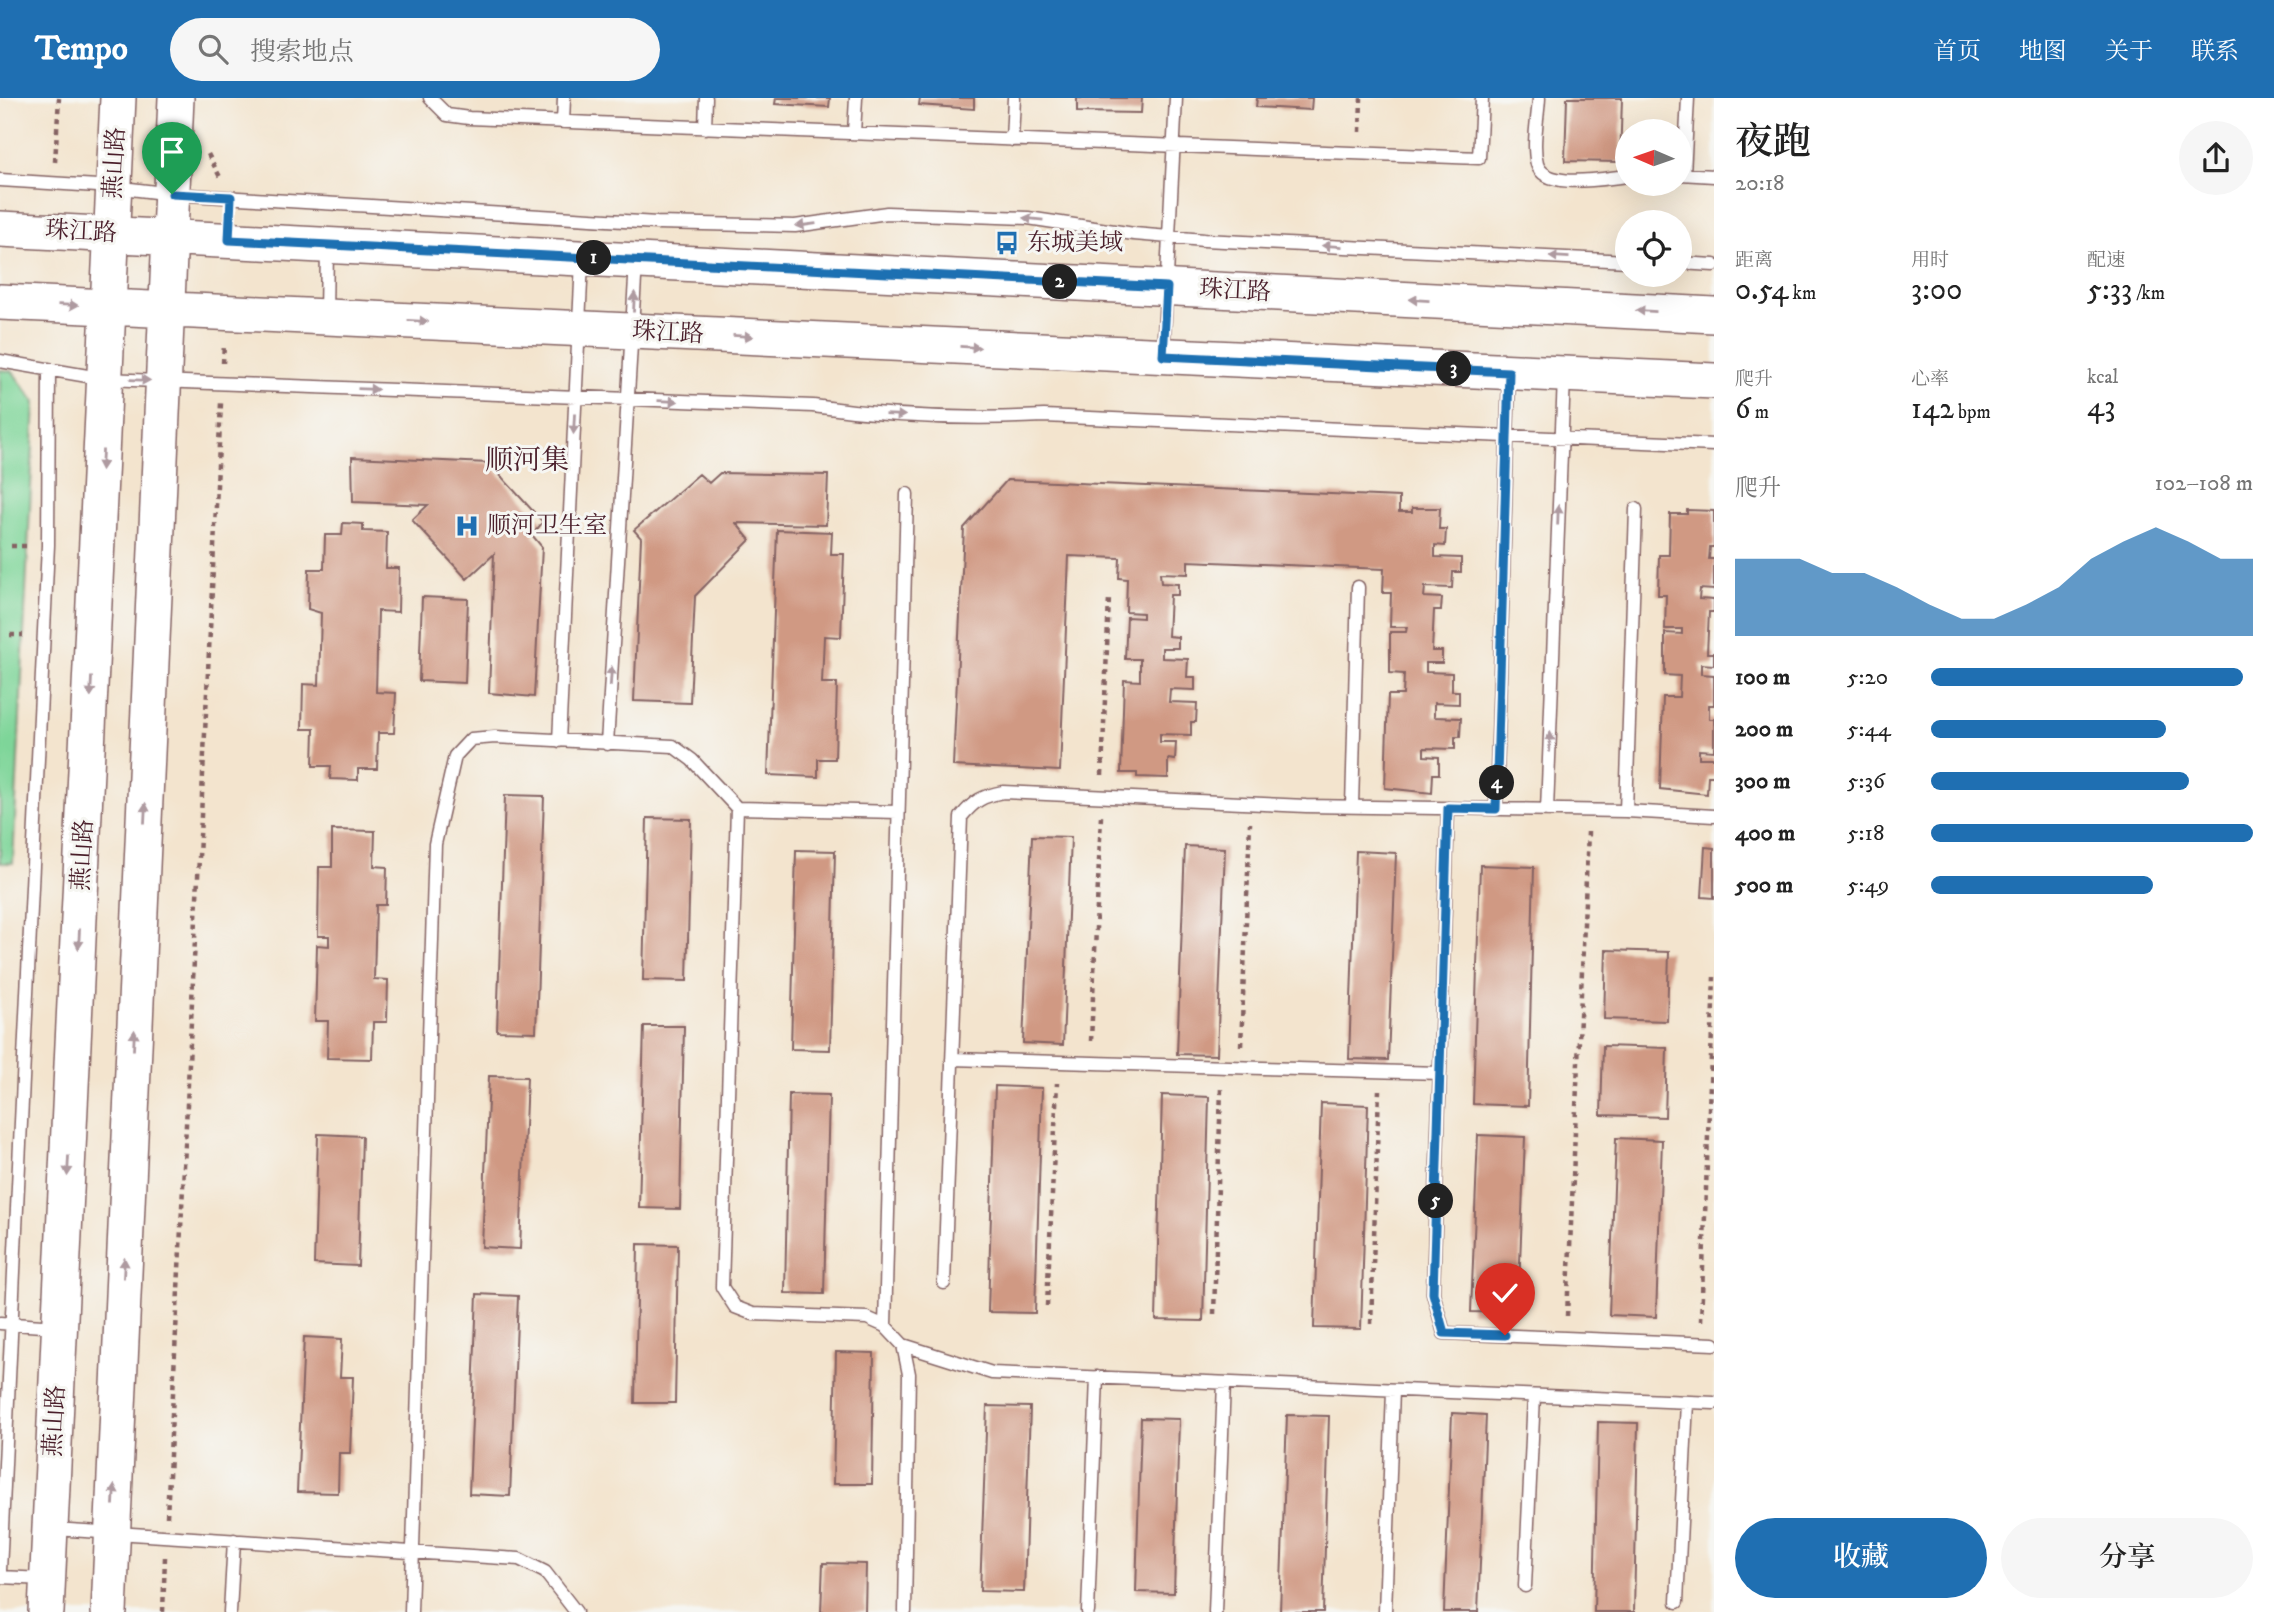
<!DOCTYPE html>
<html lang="zh">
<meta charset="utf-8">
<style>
body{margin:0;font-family:"IM FELL DW Pica","Noto Serif SC",serif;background:#f6f6f6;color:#222;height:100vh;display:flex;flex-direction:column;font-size:26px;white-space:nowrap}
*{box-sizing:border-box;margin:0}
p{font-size:23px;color:#767676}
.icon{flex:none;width:38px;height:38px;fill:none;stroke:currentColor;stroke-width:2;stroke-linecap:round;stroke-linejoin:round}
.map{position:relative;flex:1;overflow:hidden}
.panel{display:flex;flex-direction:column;background:#fff;width:560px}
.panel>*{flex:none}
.needle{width:46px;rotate:272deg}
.fabs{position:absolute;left:1615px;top:21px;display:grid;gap:14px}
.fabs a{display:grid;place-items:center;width:77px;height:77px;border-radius:50%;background:#fff;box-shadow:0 7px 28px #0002;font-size:35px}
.pin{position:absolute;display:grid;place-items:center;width:60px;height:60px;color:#fff;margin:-72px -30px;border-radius:50% 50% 50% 0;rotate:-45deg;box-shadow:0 0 7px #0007}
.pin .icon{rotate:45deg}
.km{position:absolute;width:35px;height:35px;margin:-18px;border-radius:50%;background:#222;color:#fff;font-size:19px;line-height:35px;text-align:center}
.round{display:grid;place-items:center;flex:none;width:74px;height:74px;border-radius:37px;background:#f6f6f6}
.summary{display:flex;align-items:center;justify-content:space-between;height:119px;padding:0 21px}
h1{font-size:38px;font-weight:600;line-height:52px}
.stats{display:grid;grid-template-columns:repeat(3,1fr);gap:10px;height:119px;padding:7px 21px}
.stats div{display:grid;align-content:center}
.stats b{font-size:30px;font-weight:600}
.stats small{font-size:19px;font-weight:400}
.stats p{font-size:19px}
.chart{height:196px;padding:14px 21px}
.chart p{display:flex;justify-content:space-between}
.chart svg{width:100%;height:126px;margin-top:7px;fill:#1f6fb2;opacity:.7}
.button{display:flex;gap:14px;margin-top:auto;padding:14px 21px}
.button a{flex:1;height:80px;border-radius:42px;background:#1f6fb2;color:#fff;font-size:28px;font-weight:600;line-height:80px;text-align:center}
.button a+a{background:#f6f6f6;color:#222}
ul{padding:0 21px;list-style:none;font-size:23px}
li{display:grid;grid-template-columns:112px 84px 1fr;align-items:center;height:52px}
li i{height:18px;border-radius:9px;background:#1f6fb2}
header{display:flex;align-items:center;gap:42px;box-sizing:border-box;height:98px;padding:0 35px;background:#1f6fb2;color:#fff}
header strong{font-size:33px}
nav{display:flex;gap:38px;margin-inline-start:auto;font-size:24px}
.search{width:490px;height:63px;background:#f6f6f6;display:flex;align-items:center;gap:18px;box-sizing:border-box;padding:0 24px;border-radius:38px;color:#767676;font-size:26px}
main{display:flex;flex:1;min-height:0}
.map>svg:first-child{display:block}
.green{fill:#7ed599;stroke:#647a62;stroke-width:2}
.building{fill:#d09983}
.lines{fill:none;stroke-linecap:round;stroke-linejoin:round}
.lane-casing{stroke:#856464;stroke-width:15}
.secondary-casing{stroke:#856464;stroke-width:38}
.path{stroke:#856464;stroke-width:4.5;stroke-dasharray:5 5;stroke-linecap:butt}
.lane{stroke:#fff;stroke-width:12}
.secondary{stroke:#fff;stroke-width:35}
.oneway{fill:#ae9aa0}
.route-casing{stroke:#fff;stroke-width:14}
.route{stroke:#1f6fb2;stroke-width:9}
.labels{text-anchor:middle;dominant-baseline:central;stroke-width:6;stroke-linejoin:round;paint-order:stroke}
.street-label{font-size:24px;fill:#4a1f2b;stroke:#f6f6f2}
.poi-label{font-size:24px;fill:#4a1f2b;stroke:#f6f6f2;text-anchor:start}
.quarter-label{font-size:28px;fill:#4a1f2b;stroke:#f6f6f2}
</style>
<header>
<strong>Tempo</strong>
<div class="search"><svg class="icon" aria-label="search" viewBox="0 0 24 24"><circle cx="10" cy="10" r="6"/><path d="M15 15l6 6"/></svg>搜索地点</div>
<nav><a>首页</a><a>地图</a><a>关于</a><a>联系</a></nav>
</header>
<main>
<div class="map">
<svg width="1714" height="1514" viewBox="0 0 1714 1514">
<rect width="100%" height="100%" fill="#f6f6f2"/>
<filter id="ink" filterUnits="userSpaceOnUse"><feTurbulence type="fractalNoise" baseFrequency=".0143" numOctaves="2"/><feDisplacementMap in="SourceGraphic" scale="14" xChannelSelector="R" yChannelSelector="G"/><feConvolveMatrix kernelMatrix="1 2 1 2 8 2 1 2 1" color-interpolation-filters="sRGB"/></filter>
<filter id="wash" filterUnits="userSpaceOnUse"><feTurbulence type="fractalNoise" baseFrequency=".00686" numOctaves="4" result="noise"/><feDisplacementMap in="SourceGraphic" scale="28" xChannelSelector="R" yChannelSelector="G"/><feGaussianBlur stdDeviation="1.57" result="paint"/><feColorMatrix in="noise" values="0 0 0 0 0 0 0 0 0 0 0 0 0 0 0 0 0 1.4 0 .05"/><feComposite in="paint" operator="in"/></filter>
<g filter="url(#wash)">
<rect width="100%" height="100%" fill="#f3e4ce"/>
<!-- green -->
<path class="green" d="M0,272L12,273L35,304L13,765H0Z"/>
<g id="blocks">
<!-- building -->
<path class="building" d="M776,0H830L829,9L775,6Z
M920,0H974V11L919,7Z
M1077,0H1142L1141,15L1077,14Z
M1257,0H1312L1311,12L1256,9Z
M1567,0H1622L1620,64L1565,63Z
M352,359L489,365L543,424L532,437L542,449L534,599L489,595L494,456L467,481L412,422L428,407L353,404Z
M720,375L828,377L826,427L736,425L750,442L695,498L690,605L634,603L641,440L634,432L699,376L709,385Z
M1007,382L1399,399V414H1412V410H1440L1439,431H1446L1445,448L1435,447V459L1461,460V474H1453L1452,490L1425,489L1424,499L1442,500L1441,512H1434L1432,553H1442V565H1426V574L1452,575V593H1459V606L1434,605V619L1461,620L1460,639H1455V651L1424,650V658L1439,659V676H1433L1432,695L1385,690L1388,597H1403L1404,576L1390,575V534H1406L1407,529H1390L1391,495H1383L1384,471L1188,463V476L1160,475L1161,485L1178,486V497H1170L1168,538L1178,539V550H1162V560L1188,561L1187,579H1195V592L1170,591L1169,604L1197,605L1196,624H1191V637L1160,636V644H1176L1175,662L1168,661V680L1137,679V675H1121L1124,582L1140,583V561H1125L1127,519L1143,520V515L1126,514L1127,481L1119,480L1120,460L1069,458L1060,673L953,668L964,430Z
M1687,412L1714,413V449H1710L1709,461H1714V492L1700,491L1699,501L1714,502V514H1709L1707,555H1714V567L1701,566V576L1714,577V607H1709V621H1714V653L1699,652V660H1714V678H1708L1707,696L1660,691L1663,599H1679L1680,578L1665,577V535L1682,536V531H1665L1666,497H1658L1659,457H1669L1670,416H1687Z
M343,425L363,426V433L387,434L386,470H399L398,514L378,513L376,594L396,595L394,635H378L377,671H358V682L330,681L331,668H313L314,631H302L303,586L319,587L321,515L308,511L309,471H324L325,437H342Z
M777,432L832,434L831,456H844L841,539L824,538L822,585H837L835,661H818V679L768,677Z
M422,499L468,501L465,585L419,583Z
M505,697L544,698L536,934L497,933Z
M647,720L691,721L687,883L643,882Z
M332,732L375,733L374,768L387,769L386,807H376L374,881L388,882L387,924H373L372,961L327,960L328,923H315L317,847L329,848V838H318L319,769H332Z
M1032,738L1071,739L1063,947L1023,945Z
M1185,748L1225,750L1217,957L1177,956Z
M1705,749L1714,750V800L1702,799Z
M796,752L835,753L830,952L791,951Z
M1356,753L1396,755L1388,962L1349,961Z
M1480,767L1534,769L1528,1008L1473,1006Z
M1606,852L1669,854L1667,923L1604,921Z
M644,928H684L680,1111L639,1110Z
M1603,948L1667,950L1665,1019L1601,1017Z
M489,978L527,979L520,1151L482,1149Z
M995,988L1042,990L1035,1215L988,1214Z
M789,996L829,997L824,1196L785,1195Z
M1162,997L1209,999L1203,1223L1156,1222Z
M1321,1005L1368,1007L1361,1231L1314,1230Z
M318,1036L362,1038L358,1168L314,1166Z
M1478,1037L1525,1039L1518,1215L1471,1214Z
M1616,1040L1662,1042L1656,1219L1609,1217Z
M638,1146L678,1147L675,1305H635Z
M477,1196L518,1198L510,1398L469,1396Z
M304,1239L342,1241L340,1279H353L350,1355H339L338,1395L297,1394Z
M836,1254L874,1255L872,1386H833Z
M987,1308L1030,1309L1024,1494L980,1493Z
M1452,1315L1486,1317L1478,1514H1444Z
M1287,1317L1329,1318L1323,1514H1280Z
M1141,1320L1179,1321L1174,1495L1136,1494Z
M1598,1324L1638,1325L1634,1514H1594Z
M823,1465L866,1466L865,1514H821Z"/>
</g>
</g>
<g filter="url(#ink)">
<use href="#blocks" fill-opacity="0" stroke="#856464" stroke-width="2"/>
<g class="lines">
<!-- lane casing -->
<g class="lane-casing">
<path id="lane" d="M430,0L447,17L469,20L1479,60L1482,0
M1539,0C1538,20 1532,46 1537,66C1545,93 1605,80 1628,78
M563,24L564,0
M705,30L706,0
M854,35L856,0
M1012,42L1014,0
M1680,76L1714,78
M1684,76L1688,0
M0,82L114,89L172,96L657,125L795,128L887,115L1028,120L1134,136L1204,142L1628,163
M1680,165L1714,167
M326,218L327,149
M1163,257L1176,0
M0,263L105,281L813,308C890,319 967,322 1044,318L1714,347
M559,643L582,163
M607,646L636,164
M1352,708L1358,489
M737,710L722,1189L735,1209L753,1216L867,1220L885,1228L903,1247L909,1276L905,1514
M1448,710L1433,1195L1444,1235L1714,1246
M1496,711L1509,277
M1547,712L1564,279
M1626,713L1636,411
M952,961L1440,975
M944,1185L961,719C974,703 982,698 1003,694L1306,708L1626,713L1714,718
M0,1225L56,1229
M885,1228L907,396
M903,1247L992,1275L1714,1305
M54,1431L519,1461L545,1474L576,1514
M0,1473L48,447L49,271
M0,1479L45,1481
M1525,1488L1534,1298
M1677,1504L1687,1304
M230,1514L234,1442
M411,1514L435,746L455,658L471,641L495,639L673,648L692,662L737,710L898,714
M1088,1514L1097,1279
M1215,1514L1224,1285
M1385,1514L1393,1292"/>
</g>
<!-- secondary casing -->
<g class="secondary-casing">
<path id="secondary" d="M0,131L1714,217
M0,204L1714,283
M46,1514L118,0
M109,1514L176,0"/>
</g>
<!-- path -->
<path class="path" d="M1360,34L1361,0
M208,56L220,79
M55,64L59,0
M223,265L224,246
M11,448H27
M10,537H23
M1102,677L1109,499
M1091,943L1101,718
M1241,948L1250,725
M1047,1208L1057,985
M1214,1216L1221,990
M1567,1218L1588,734
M1701,1223L1714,879
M1371,1226L1379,992
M167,1419L221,305
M163,1514L165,1459"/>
<!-- lane -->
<use href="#lane" class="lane"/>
<!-- secondary -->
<use href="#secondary" class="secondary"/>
</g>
<!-- one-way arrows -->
<defs><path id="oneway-solid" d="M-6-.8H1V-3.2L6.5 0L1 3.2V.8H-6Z" transform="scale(1.75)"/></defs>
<g class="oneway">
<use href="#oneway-solid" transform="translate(1033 121) rotate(-174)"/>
<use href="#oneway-solid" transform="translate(806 127) rotate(172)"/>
<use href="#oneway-solid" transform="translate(1332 148) rotate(-177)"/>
<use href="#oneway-solid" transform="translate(1559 159) rotate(-177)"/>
<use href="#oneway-solid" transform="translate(1419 202) rotate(-177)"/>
<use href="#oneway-solid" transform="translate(634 204) rotate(-87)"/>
<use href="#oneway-solid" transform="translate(68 207) rotate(2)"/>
<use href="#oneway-solid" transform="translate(1646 213) rotate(-177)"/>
<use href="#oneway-solid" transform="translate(418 223) rotate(3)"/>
<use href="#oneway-solid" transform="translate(743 238) rotate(3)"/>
<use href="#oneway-solid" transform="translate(970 249) rotate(3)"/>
<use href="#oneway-solid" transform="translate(140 282) rotate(2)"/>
<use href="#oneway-solid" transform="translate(368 291) rotate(2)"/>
<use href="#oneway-solid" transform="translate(668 303) rotate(2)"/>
<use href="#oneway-solid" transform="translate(895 317) rotate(2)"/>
<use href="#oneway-solid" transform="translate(574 326) rotate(93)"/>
<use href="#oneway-solid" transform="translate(102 362) rotate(93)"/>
<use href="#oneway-solid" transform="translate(1558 417) rotate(-88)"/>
<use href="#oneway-solid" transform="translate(611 578) rotate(-86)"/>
<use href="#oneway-solid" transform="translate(91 589) rotate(93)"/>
<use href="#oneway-solid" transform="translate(1550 644) rotate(-88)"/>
<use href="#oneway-solid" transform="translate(145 715) rotate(-87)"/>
<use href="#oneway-solid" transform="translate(79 841) rotate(93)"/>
<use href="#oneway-solid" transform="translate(134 942) rotate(-87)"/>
<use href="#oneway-solid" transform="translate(68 1068) rotate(93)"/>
<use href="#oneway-solid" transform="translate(124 1170) rotate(-87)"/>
<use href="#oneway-solid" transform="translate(114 1397) rotate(-87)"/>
</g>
</g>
<g class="lines" filter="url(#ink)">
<!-- route casing -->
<g class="route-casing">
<path id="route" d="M172,96L231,99L229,142L1167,189L1163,258L1509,274L1496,711L1448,710L1433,1195L1444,1235L1505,1237"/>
</g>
<!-- route -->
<use href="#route" class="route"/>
</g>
<!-- icons -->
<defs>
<g id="bus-bare" transform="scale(1.89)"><path d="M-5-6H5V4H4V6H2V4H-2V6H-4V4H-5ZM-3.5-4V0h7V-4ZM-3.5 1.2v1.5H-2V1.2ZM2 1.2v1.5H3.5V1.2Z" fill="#1f6fb2" stroke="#f6f6f2" stroke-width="2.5" paint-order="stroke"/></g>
<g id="hospital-bare" transform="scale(1.89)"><path d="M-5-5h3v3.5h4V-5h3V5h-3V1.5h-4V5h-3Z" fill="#1f6fb2" stroke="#f6f6f2" stroke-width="2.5" paint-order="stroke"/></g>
</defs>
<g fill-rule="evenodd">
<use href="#bus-bare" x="1007" y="145"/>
<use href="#hospital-bare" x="467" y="428"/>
</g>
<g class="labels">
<!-- street labels -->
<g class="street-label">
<text transform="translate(115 65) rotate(-87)">燕山路</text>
<text transform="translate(81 134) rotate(3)">珠江路</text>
<text transform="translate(1235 193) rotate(3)">珠江路</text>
<text transform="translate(668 235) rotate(3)">珠江路</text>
<text transform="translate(83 757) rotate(-87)">燕山路</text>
<text transform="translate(55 1323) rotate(-87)">燕山路</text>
</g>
<!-- poi labels -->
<g class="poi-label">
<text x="1027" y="145">东城美域</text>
<text x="487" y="428">顺河卫生室</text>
</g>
<!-- quarter labels -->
<g class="quarter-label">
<text x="527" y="362">顺河集</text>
</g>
</g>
</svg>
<div class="fabs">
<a><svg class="needle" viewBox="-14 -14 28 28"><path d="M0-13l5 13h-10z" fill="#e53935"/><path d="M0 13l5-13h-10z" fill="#767676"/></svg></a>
<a><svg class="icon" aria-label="locate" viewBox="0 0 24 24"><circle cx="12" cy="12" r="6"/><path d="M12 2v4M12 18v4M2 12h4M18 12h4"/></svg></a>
</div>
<div class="pin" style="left:172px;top:96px;background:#1e9e55"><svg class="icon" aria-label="arrive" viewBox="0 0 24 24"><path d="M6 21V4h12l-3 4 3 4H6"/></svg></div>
<div class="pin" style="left:1505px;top:1237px;background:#d93025"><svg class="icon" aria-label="check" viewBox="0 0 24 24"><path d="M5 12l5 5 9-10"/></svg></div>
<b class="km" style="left:594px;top:160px">1</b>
<b class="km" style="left:1060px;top:184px">2</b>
<b class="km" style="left:1454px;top:271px">3</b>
<b class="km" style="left:1497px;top:685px">4</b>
<b class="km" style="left:1436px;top:1103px">5</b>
</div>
<section class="panel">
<div class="summary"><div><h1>夜跑</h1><p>20:18</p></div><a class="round"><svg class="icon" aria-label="share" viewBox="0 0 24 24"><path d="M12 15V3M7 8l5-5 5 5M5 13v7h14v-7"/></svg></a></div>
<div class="stats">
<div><p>距离</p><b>0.54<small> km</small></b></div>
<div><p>用时</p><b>3:00</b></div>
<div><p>配速</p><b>5:33<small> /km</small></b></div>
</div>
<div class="stats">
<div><p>爬升</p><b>6<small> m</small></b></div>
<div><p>心率</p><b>142<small> bpm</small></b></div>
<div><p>kcal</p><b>43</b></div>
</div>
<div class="chart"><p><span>爬升</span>102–108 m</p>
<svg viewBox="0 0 160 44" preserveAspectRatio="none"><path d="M0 44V17L10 17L20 17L30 22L40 22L50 27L60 33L70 38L80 38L90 33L100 27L110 17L120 11L130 6L140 11L150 17L160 17V44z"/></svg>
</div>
<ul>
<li><b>100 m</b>5:20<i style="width:97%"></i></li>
<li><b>200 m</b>5:44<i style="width:73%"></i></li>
<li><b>300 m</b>5:36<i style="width:80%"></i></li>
<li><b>400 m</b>5:18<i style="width:100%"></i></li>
<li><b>500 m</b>5:49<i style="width:69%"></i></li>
</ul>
<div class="button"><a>收藏</a><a>分享</a></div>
</section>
</main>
